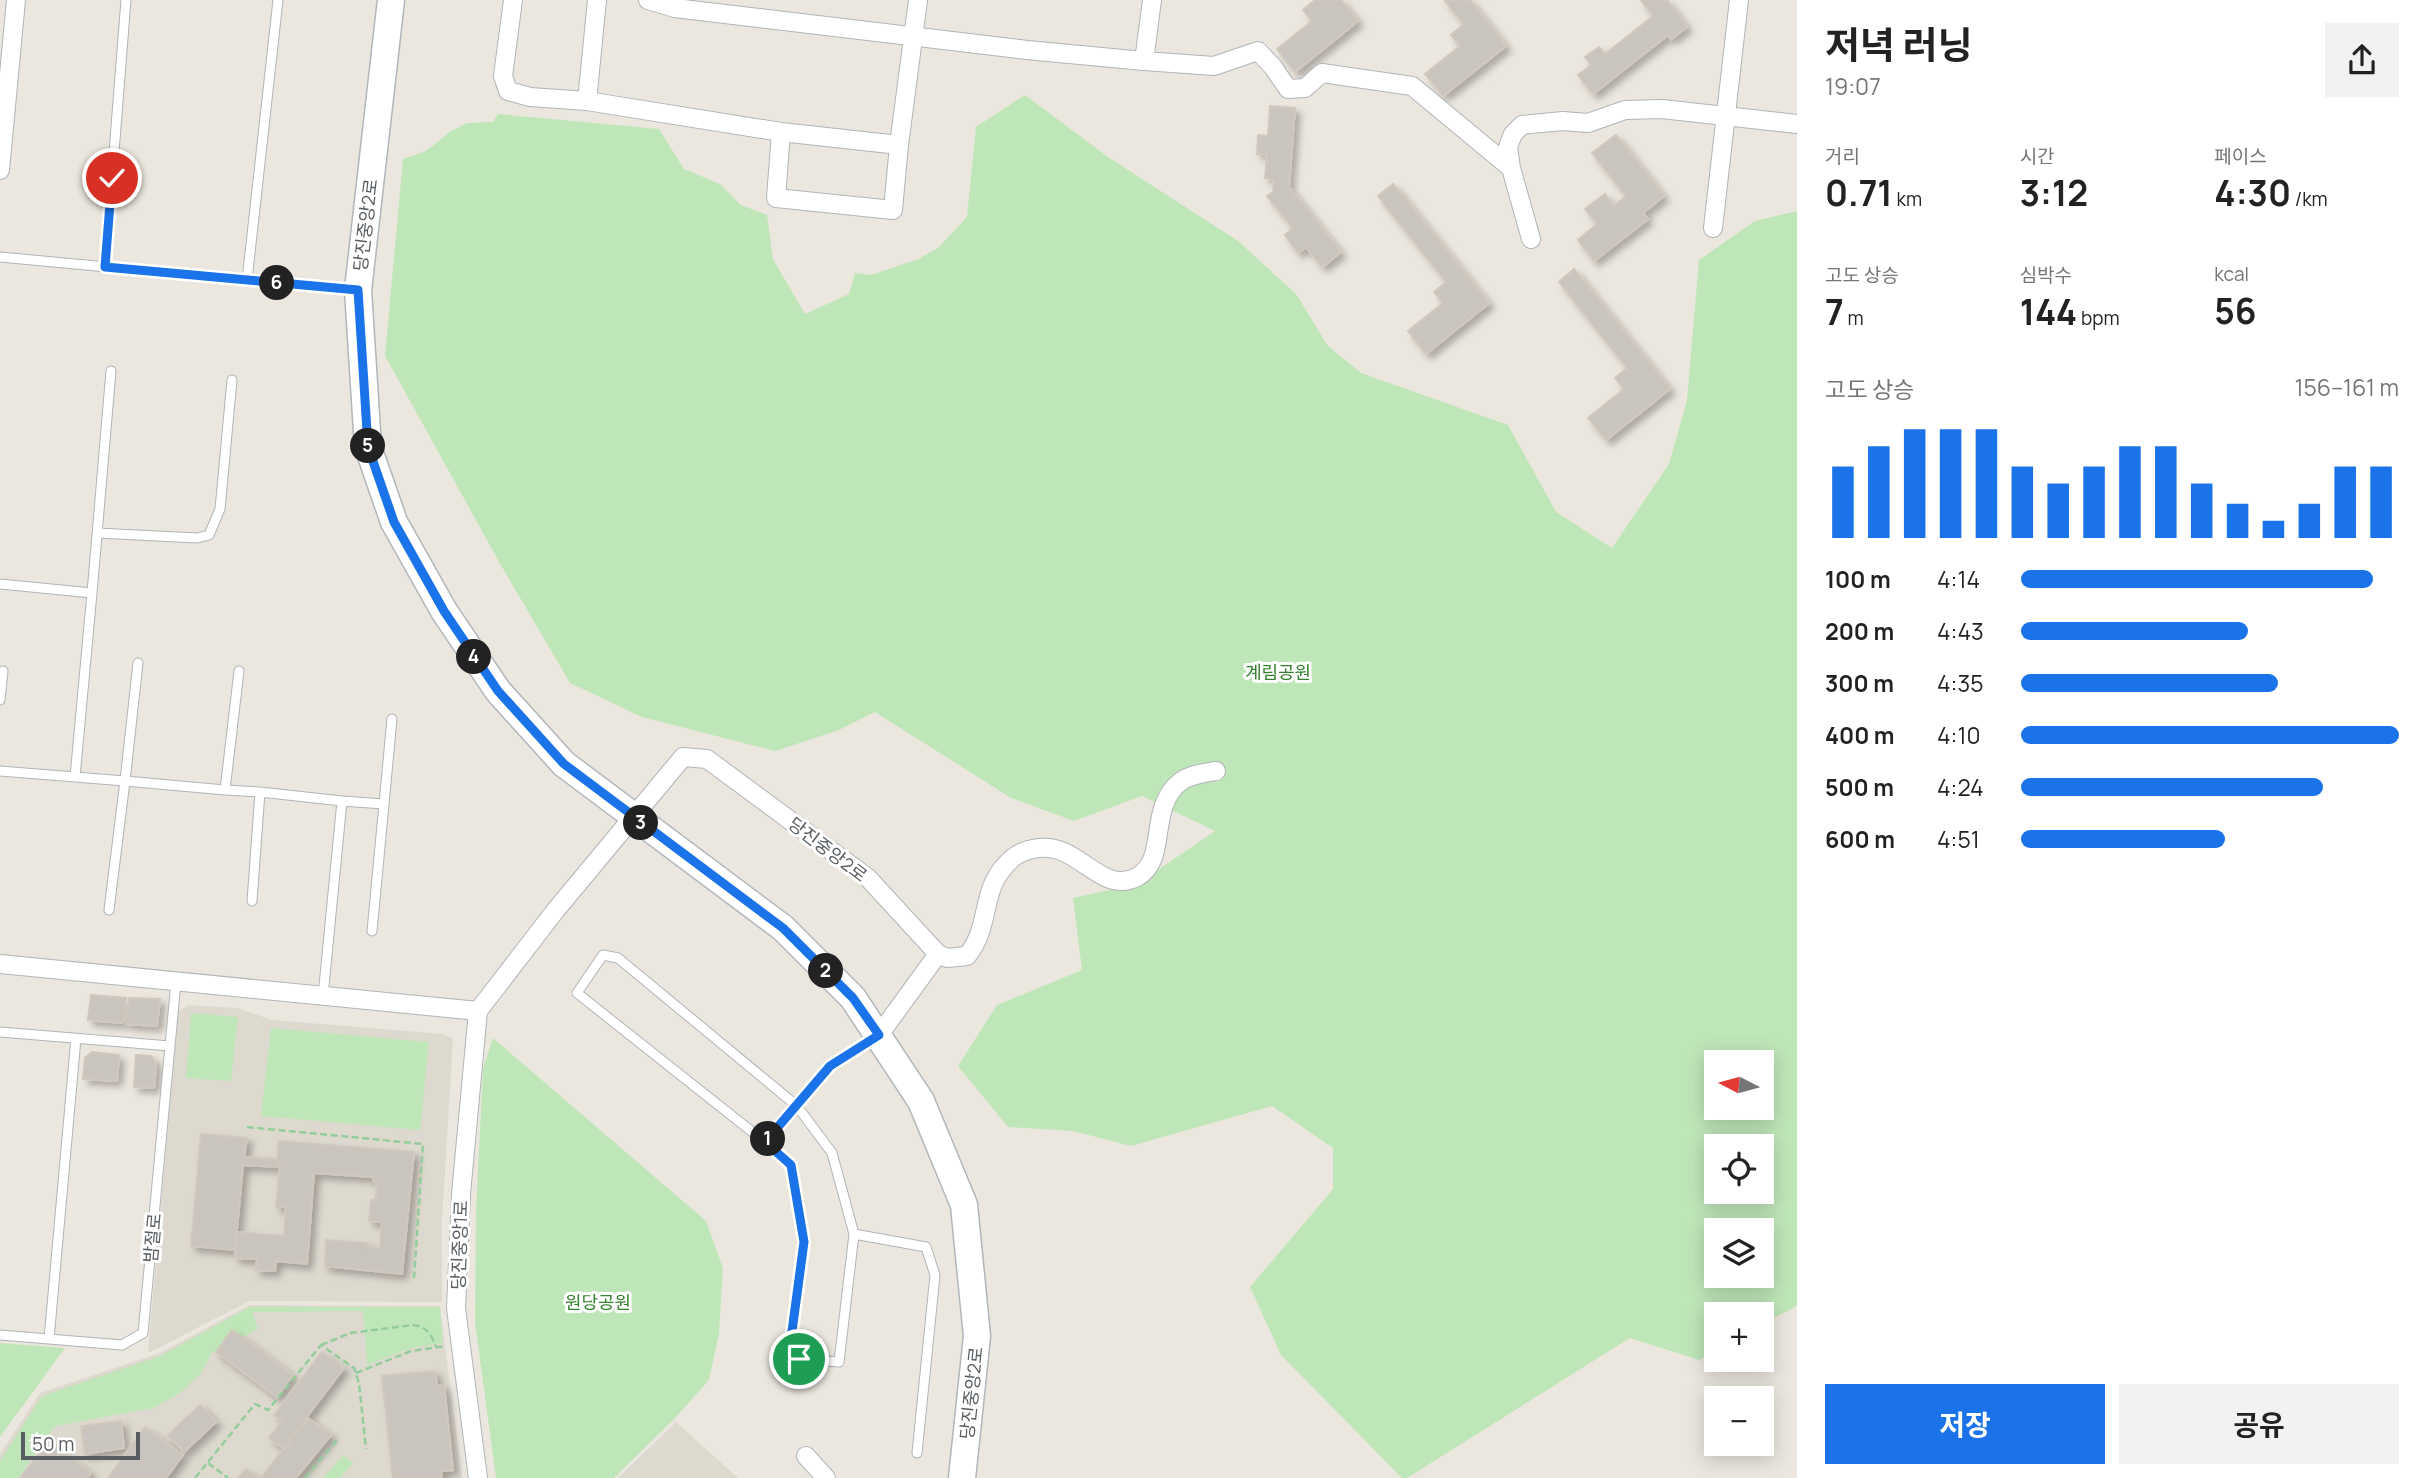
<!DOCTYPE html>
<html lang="ko">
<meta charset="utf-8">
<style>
body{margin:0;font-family:Manrope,"Noto Sans KR",sans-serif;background:#f2f2f2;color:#222;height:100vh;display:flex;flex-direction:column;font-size:26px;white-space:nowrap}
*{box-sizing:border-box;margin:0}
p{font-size:23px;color:#767676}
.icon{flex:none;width:38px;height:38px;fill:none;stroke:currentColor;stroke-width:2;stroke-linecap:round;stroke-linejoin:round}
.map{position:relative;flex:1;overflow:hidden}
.panel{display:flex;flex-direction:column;background:#fff;width:630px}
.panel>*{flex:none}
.needle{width:46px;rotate:276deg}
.tools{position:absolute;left:1704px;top:1050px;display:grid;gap:14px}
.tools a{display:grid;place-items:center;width:70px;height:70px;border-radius:0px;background:#fff;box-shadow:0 4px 18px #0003;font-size:35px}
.scale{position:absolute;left:21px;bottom:18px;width:119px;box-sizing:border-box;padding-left:7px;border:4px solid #585d61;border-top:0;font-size:19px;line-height:24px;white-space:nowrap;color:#585d61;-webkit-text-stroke:5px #fff;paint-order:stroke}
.pin{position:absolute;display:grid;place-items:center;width:60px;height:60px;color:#fff;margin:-30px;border:4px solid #fff;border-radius:50%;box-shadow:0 2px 7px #0007}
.km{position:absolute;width:35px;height:35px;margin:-18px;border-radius:50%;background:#222;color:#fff;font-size:19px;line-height:35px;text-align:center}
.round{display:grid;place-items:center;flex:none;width:74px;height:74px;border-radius:0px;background:#f2f2f2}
.head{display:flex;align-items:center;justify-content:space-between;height:119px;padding:0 28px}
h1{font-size:38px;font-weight:700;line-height:52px}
.metrics{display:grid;grid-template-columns:repeat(3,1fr);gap:10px;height:119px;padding:7px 28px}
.metrics div{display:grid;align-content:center}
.metrics b{font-size:35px;font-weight:700}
.metrics small{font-size:19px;font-weight:400}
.metrics p{font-size:19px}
.chart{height:196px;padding:14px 28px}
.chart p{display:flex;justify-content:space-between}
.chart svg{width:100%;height:126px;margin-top:7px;stroke:#1a73e8;stroke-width:6}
.primary-button{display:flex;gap:14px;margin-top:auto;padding:14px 28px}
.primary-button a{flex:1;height:80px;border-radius:0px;background:#1a73e8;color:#fff;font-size:28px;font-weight:700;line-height:80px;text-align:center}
.primary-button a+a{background:#f2f2f2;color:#222}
ul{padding:0 28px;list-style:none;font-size:23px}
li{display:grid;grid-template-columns:112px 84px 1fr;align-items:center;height:52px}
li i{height:18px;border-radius:9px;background:#1a73e8}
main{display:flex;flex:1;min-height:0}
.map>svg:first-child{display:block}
.education{fill:#ded9cf}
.green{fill:#bfe6b9;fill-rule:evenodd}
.building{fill:#c9c4be;stroke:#d1c8bd;stroke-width:2;filter:url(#shadow)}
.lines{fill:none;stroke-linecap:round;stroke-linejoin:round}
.lane-casing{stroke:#b0b4b8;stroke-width:11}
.street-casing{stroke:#b0b4b8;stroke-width:20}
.secondary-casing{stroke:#b1b6bb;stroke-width:29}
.path{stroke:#94cd9c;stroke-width:2.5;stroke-dasharray:7 3.5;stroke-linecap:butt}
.lane{stroke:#fff;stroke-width:9}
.street{stroke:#fff;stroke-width:18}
.secondary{stroke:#fff;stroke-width:26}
.route-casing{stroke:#fff;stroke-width:14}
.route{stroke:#1a73e8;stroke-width:9}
.labels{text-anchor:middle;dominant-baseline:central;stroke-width:6;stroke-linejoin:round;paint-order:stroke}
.street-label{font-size:18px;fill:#585d61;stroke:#fff}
.park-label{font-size:18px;fill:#35822e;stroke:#fff}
</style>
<main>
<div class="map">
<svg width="1797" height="1478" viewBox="0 0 1797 1478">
<defs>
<filter id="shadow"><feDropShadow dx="5" dy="5" stdDeviation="3.5" flood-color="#0004"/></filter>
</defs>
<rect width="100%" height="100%" fill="#ece7de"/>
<!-- education -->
<path class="education" d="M188,1005L237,1008L272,1020L443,1034L453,1039L442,1220V1302L250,1301L148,1353L178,1012Z
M249,1305L440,1306L462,1478H0V1454L40,1393L160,1353Z
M676,1422L738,1478H618Z"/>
<!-- green -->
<path class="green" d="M1025,95L1108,157L1238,241L1296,294L1328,346L1361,373L1508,425L1556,512L1612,548L1669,464L1687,400L1699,260L1755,221L1797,211V1306L1762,1324V1314H1717V1350L1699,1360L1630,1338L1407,1478H1402L1281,1355L1250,1287L1333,1189V1148L1272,1106L1131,1146L1073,1131L1008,1127L958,1066L997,1005L1082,970L1073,898L1126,886L1158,870L1215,831L1142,796L1074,821L1011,798L875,712L839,730L775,751L642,717L570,683L502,567L385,356L403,159L426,151L451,131L467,123L493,122L498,114L659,129L684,169L720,184L741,205L767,215L773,259L805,314L849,294L855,273L871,275L918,259L938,248L967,217L976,127ZM1717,1062H1762V1108H1717ZM1717,1146H1762V1192H1717ZM1717,1230H1762V1276H1717Z
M191,1013L238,1017L231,1081L186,1078Z
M271,1028L429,1042L420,1130L261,1116Z
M493,1038L706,1221L723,1268L719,1334L709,1380L676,1417L614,1478H496L475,1323L476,1210L483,1069Z
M250,1307H440L443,1343L411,1348L367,1365L363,1311L252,1312L258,1329L212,1353L201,1373L181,1392L154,1408L55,1426L18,1478H0V1461L42,1396L160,1356Z
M0,1343L65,1348L0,1437Z
M343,1455L353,1463L340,1478H323Z"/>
<!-- building -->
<path class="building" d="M1315,0H1341L1358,21L1295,72L1277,49L1312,21L1303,10Z
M1444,0H1470L1506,46L1443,96L1425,74L1460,46L1451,35L1464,24Z
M1641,0H1667L1687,27L1671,39L1668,35L1593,94L1578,75L1591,65L1585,57L1599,47L1605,54L1653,16Z
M1270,106L1295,108L1289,187L1341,252L1322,267L1306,247L1298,253L1285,235L1293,228L1267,196L1273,192L1274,179L1265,178L1267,154H1257L1258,135L1268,136Z
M1616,135L1664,196L1643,213L1648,219L1594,261L1578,240L1597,224L1585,209L1605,194L1614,206L1626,196L1592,153Z
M1393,184L1489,303L1426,354L1408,331L1443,303L1434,292L1446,282L1378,196Z
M1574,269L1670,389L1606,440L1588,418L1624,389L1615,378L1627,368L1559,282Z
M91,995L126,998L123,1023L88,1020Z
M129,998L160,999L157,1026L126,1024Z
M92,1052L119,1055L117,1081L83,1079L85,1058Z
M136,1055L151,1056L156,1064L154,1088L134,1087Z
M201,1134L247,1138L244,1157L277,1159V1162L280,1163V1167L243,1165L235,1250L191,1246Z
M279,1141L414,1152L402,1274L325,1266L326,1240L367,1243L368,1247L380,1248L382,1222L369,1221L371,1200L376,1199L377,1182L373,1181V1177L314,1173L307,1264L276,1261L275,1271L256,1270L257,1259L235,1258L236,1232L284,1236L286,1207H276L280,1167V1163L277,1162Z
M232,1330L293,1375L277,1397L216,1352Z
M322,1352L344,1368L283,1448L269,1438L282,1421L274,1415Z
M435,1371L437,1385H444L453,1470L441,1471L442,1478H393L382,1376Z
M200,1405L216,1422L184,1452L168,1435Z
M308,1418L331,1435L296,1478H261Z
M121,1421L124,1448L85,1454L81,1426Z
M145,1427L183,1455L166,1478H108Z
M49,1441L91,1473L87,1478H20Z
M246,1469L258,1478H238Z"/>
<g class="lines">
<!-- lane casing -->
<g class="lane-casing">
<path id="lane" d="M0,257L354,290
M105,266L126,0
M247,280L278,0
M97,533L197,538L209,535L220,509L232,380
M0,584L92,593L75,777
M92,593L111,371
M138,663L125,781L225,790
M239,671L225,790L260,792
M0,700L3,671
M0,771L125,781L109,910
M252,901L260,792L342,801
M372,931L384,804
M323,996L342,801L384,804L392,719
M0,1032L170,1046L143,1333L122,1345L0,1335
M170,1046L176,982
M765,1142L791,1165L804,1242L790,1346L798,1359L839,1362L854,1234L832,1153L797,1106L765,1142L577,993L603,955L618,958L797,1106L830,1066L875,1038
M854,1234L926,1247L935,1275L917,1453
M49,1339L76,1038"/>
</g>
<!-- street casing -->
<g class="street-casing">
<path id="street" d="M513,0L503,76L508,91L530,97L587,101L781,132L899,145L918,0
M648,0L675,8L1027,50L1144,61L1214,66L1258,51L1273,67L1288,89L1305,88L1322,73L1412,86L1511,168
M1144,61L1152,0
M587,101L597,0
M781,132L776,198L893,210L899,145
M0,170L16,0
M1713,228L1739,0
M1531,239L1511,168L1508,147L1513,134L1522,125L1563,121L1588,123L1625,110L1662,109L1797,124
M938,954L947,958L967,956C994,922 977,887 1014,857C1022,851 1030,849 1039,848C1079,843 1101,896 1137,877C1169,860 1147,808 1180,782C1189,775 1204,773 1216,771
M0,964L478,1011
M478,1011L555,911L683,757L707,759L868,878L938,954L879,1035
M806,1456L826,1478
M478,1478L456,1308L461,1194L478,1011"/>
</g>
<!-- secondary casing -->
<g class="secondary-casing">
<path id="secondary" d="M391,0L358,290L368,447L394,522L444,611L498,691L564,764L783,928L853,998L921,1101L964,1205L977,1336L962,1478"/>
</g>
<!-- path -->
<path class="path" d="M247,1127L423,1144L414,1278
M321,1345L350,1333L413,1325C427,1326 432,1336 436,1347
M356,1373L411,1351L446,1346
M208,1463L228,1478
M195,1478L255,1404L268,1410L321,1345L354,1368L359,1383L366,1449
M305,1478L337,1440"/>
<!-- lane -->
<use href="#lane" class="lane"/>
<!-- street -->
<use href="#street" class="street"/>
<!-- secondary -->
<use href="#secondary" class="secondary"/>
</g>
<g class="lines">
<!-- route casing -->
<g class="route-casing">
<path id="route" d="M112,178L105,267L358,290L368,447L394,522L444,611L498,691L564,764L783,928L853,998L879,1035L830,1066L765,1142L791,1165L804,1242L790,1346L799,1359"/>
</g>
<!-- route -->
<use href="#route" class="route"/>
</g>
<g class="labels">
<!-- street labels -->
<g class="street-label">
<text transform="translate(365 225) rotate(-83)">당진중앙2로</text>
<text transform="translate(828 849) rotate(37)">당진중앙2로</text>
<text transform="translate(152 1238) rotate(-85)">밤절로</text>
<text transform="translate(459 1245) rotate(-88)">당진중앙1로</text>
<text transform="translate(971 1393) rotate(-84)">당진중앙2로</text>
</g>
<!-- park labels -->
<g class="park-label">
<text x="1278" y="672">계림공원</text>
<text x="598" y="1302">원당공원</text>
</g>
</g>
</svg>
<div class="tools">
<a><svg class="needle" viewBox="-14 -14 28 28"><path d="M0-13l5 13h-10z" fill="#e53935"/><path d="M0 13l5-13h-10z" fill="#767676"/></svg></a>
<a><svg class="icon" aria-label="locate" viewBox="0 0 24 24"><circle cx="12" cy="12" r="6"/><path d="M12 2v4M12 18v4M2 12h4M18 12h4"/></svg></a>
<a><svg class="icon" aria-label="layers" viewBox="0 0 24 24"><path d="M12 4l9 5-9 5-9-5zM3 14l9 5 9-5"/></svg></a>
<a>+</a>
<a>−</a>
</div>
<div class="scale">50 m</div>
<div class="pin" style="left:799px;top:1359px;background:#1e9e55"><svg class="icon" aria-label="arrive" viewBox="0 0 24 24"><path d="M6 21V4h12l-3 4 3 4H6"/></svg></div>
<div class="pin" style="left:112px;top:178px;background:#d93025"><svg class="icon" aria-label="check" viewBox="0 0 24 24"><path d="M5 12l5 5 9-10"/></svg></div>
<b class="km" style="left:768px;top:1139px">1</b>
<b class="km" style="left:826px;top:971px">2</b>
<b class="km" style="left:641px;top:823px">3</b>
<b class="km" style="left:474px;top:657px">4</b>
<b class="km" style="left:368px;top:446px">5</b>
<b class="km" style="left:277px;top:283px">6</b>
</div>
<section class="panel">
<div class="head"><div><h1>저녁 러닝</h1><p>19:07</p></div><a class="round"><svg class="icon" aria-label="share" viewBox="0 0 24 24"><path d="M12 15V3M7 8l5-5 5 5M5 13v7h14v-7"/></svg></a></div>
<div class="metrics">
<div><p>거리</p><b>0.71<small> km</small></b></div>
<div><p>시간</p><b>3:12</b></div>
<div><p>페이스</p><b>4:30<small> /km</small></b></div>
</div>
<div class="metrics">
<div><p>고도 상승</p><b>7<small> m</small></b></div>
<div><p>심박수</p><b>144<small> bpm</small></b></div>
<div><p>kcal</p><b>56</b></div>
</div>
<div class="chart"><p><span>고도 상승</span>156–161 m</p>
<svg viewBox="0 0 160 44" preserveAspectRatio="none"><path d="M5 44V19M15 44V12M25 44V6M35 44V6M45 44V6M55 44V19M65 44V25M75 44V19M85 44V12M95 44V12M105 44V25M115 44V32M125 44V38M135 44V32M145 44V19M155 44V19"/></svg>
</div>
<ul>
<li><b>100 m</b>4:14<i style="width:93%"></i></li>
<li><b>200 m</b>4:43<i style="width:60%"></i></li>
<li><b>300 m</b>4:35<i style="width:68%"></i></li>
<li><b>400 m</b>4:10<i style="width:100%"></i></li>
<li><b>500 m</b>4:24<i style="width:80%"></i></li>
<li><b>600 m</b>4:51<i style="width:54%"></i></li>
</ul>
<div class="primary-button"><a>저장</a><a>공유</a></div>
</section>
</main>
